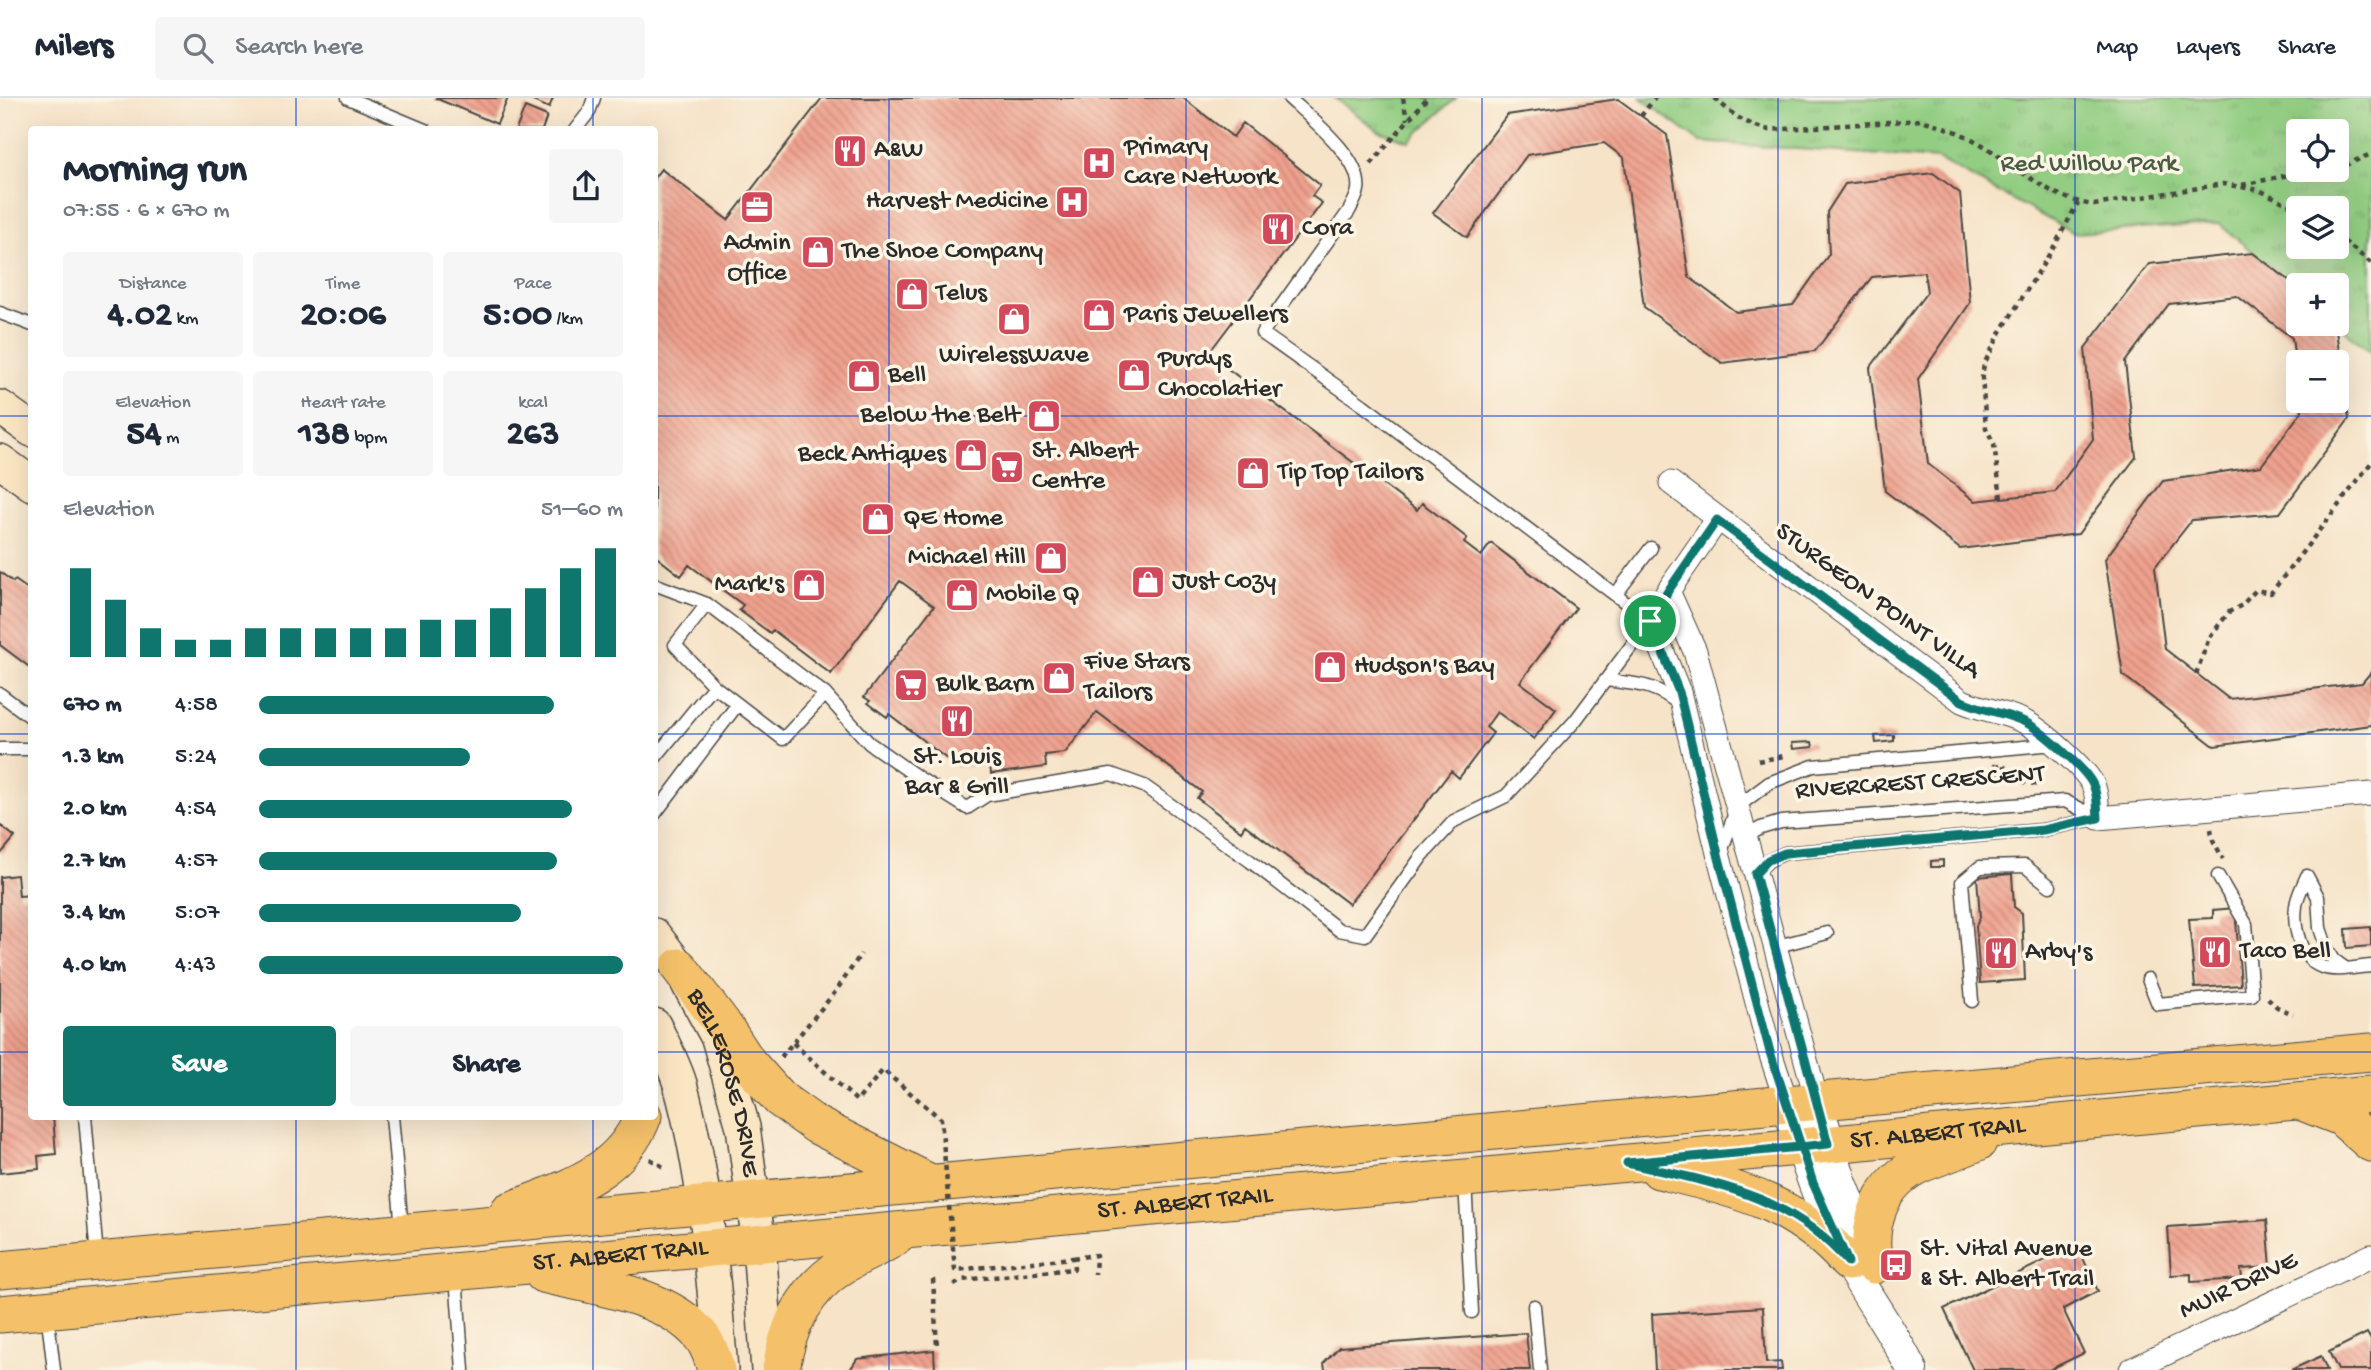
<!DOCTYPE html>
<meta charset="utf-8">
<style>
body{margin:0;font-family:"Gochi Hand",sans-serif;background:#f6f6f7;color:#1f2937;height:100vh;display:flex;flex-direction:column;font-size:26px;white-space:nowrap}
*{box-sizing:border-box;margin:0}
p{font-size:23px;color:#747a83}
.icon{flex:none;width:38px;height:38px;fill:none;stroke:currentColor;stroke-width:2;stroke-linecap:round;stroke-linejoin:round}
.map{position:relative;flex:1;overflow:hidden}
.panel{position:absolute;left:28px;top:28px;width:630px;height:994px;display:flex;flex-direction:column;background:#fff;border-radius:7px;box-shadow:0 7px 28px #0002}
.panel>*{flex:none}
.tools{position:absolute;left:2286px;top:21px;display:grid;gap:14px}
.tools a{display:grid;place-items:center;width:63px;height:63px;border-radius:7px;background:#fff;box-shadow:0 7px 28px #0002;font-size:35px}
.pin{position:absolute;display:grid;place-items:center;width:60px;height:60px;color:#fff;margin:-30px;border:4px solid #fff;border-radius:50%;box-shadow:0 2px 7px #0007}
.round{display:grid;place-items:center;flex:none;width:74px;height:74px;border-radius:7px;background:#f6f6f7}
.overview{display:flex;align-items:center;justify-content:space-between;height:119px;padding:0 35px}
h1{font-size:38px;font-weight:800;line-height:52px}
.metrics{display:grid;grid-template-columns:repeat(3,1fr);gap:10px;height:119px;padding:7px 35px}
.metrics div{display:grid;align-content:center;border-radius:7px;background:#f6f6f7;text-align:center}
.metrics b{font-size:35px;font-weight:800}
.metrics small{font-size:19px;font-weight:400}
.metrics p{font-size:19px}
.chart{height:196px;padding:14px 35px}
.chart p{display:flex;justify-content:space-between}
.chart svg{width:100%;height:126px;margin-top:7px;stroke:#0f766e;stroke-width:6}
.cta{display:flex;gap:14px;margin-top:auto;padding:14px 35px}
.cta a{flex:1;height:80px;border-radius:7px;background:#0f766e;color:#fff;font-size:28px;font-weight:800;line-height:80px;text-align:center}
.cta a+a{background:#f6f6f7;color:#1f2937}
ul{padding:0 35px;list-style:none;font-size:23px}
li{display:grid;grid-template-columns:112px 84px 1fr;align-items:center;height:52px}
li i{height:18px;border-radius:9px;background:#0f766e}
header{display:flex;align-items:center;gap:42px;box-sizing:border-box;height:98px;padding:0 35px;background:#fff;border-bottom:2px solid #e0e1e3}
header strong{font-size:33px}
nav{display:flex;gap:38px;margin-inline-start:auto;font-size:24px}
.search{width:490px;height:63px;background:#f6f6f7;display:flex;align-items:center;gap:18px;box-sizing:border-box;padding:0 24px;border-radius:7px;color:#747a83;font-size:26px}
.map>svg:first-child{display:block}
.park{fill:url(#park-tufts);stroke:#5e7c56;stroke-width:2;fill-rule:evenodd}
.building{fill:url(#building-back-hatch)}
.lines{fill:none;stroke-linecap:round;stroke-linejoin:round}
.service-casing{stroke:#494743;stroke-width:15}
.minor-casing{stroke:#494743;stroke-width:25}
.tertiary-casing{stroke:#494743;stroke-width:32}
.secondary-casing{stroke:#494743;stroke-width:36}
.primary-casing{stroke:#494743;stroke-width:39}
.path{stroke:#494743;stroke-width:4.5;stroke-dasharray:5 5;stroke-linecap:butt}
.service{stroke:#fff;stroke-width:12}
.minor{stroke:#fff;stroke-width:23}
.tertiary{stroke:#fff;stroke-width:30}
.secondary{stroke:#fbe6c4;stroke-width:33}
.primary{stroke:#f4c16b;stroke-width:37}
.path-bridge{stroke:#494743;stroke-width:4.5;stroke-dasharray:5 5;stroke-linecap:butt}
.route-casing{stroke:#fff;stroke-width:14}
.route{stroke:#0f766e;stroke-width:9}
.grid{fill:none;stroke:#1d4ed8;stroke-width:2;stroke-opacity:0.55}
.labels{text-anchor:middle;dominant-baseline:central;stroke-width:7;stroke-linejoin:round;paint-order:stroke}
.poi-label{font-size:26px;fill:#2b2b2b;stroke:#fcf5e5;text-anchor:start}
.park-label{font-size:26px;fill:#4a5c45;stroke:#fcf5e5}
.street-label{font-size:26px;fill:#2b2b2b;stroke:#fcf5e5}
</style>
<header>
<strong>Milers</strong>
<div class="search"><svg class="icon" aria-label="search" viewBox="0 0 24 24"><circle cx="10" cy="10" r="6"/><path d="M15 15l6 6"/></svg>Search here</div>
<nav><a>Map</a><a>Layers</a><a>Share</a></nav>
</header>
<div class="map">
<svg width="2371" height="1272" viewBox="0 0 2371 1272">
<defs>
<pattern id="park-tufts" width="24" height="20" patternUnits="userSpaceOnUse" patternTransform="scale(1.75)"><rect width="24" height="20" fill="#92cd82"/><path d="M3 7l-1-3M5 7V3M7 7l1-3M15 17l-1-3M17 17v-4M19 17l1-3" fill="none" stroke="#7eb070"/></pattern>
<pattern id="building-back-hatch" width="6" height="6" patternUnits="userSpaceOnUse" patternTransform="scale(1.75)"><rect width="6" height="6" fill="#f0a18e"/><path d="M-1 5l2 2M0 0l6 6M5-1l2 2" fill="none" stroke="#c38374"/></pattern>
</defs>
<rect width="100%" height="100%" fill="#fcf5e5"/>
<filter id="ink" filterUnits="userSpaceOnUse"><feTurbulence type="fractalNoise" baseFrequency=".0143" numOctaves="2"/><feDisplacementMap in="SourceGraphic" scale="14" xChannelSelector="R" yChannelSelector="G"/><feConvolveMatrix kernelMatrix="1 2 1 2 8 2 1 2 1" color-interpolation-filters="sRGB"/></filter>
<filter id="wash" filterUnits="userSpaceOnUse"><feTurbulence type="fractalNoise" baseFrequency=".00686" numOctaves="4" result="noise"/><feDisplacementMap in="SourceGraphic" scale="28" xChannelSelector="R" yChannelSelector="G"/><feGaussianBlur stdDeviation="1.57" result="paint"/><feColorMatrix in="noise" values="0 0 0 0 0 0 0 0 0 0 0 0 0 0 0 0 0 1.4 0 .05"/><feComposite in="paint" operator="in"/></filter>
<g filter="url(#wash)">
<rect width="100%" height="100%" fill="#f6e3c8"/>
<!-- park -->
<path class="park" d="M1335,0H1456L1409,43L1379,33Z
M1641,0H2371V254L2336,225V187H2298V192L2219,126L2074,135L1938,61L1700,44ZM2298,33H2336V72H2298ZM2298,110H2336V149H2298Z"/>
<g id="blocks">
<!-- building -->
<path class="building" d="M435,0H508L497,26Z
M526,0H553L549,10Z
M822,0H1183L1233,39L1243,25L1320,87L1312,98L1322,105L1208,256L1417,412L1422,405L1467,440L1464,445L1481,458L1491,445L1576,510L1520,584L1556,611L1534,641L1497,614L1486,629L1493,635L1459,680L1451,673L1349,806L1245,727L1241,733L1197,700L1202,694L1097,614L1065,655L1045,657L1046,669L991,676L990,666L957,669L889,616L887,619L868,605L870,603L864,599L934,508L900,483L831,576L773,532L770,535L739,512L743,507L689,467L681,478L654,457V80L661,71L728,122Z
M1618,1L1667,37L1689,179L1736,214L1793,207L1829,156L1827,114L1845,86L1933,75L1960,95L1970,205L1918,281L1928,366L1975,403L2055,394L2093,341L2085,250L2149,166L2253,155L2298,189V226H2335L2349,321L2280,415L2192,422L2155,469L2165,551L2229,601L2362,585L2371,574V627L2214,648L2123,577L2105,461L2163,383L2261,368L2302,313L2300,303H2336V264H2298L2296,270L2292,240L2237,198L2169,206L2125,264L2136,359L2078,436L1960,451L1885,393L1870,270L1927,194L1924,174L1872,179L1815,253L1722,265L1644,209L1624,60L1604,45L1527,57L1467,139L1433,115L1507,17Z
M525,9L547,18L542,32H516Z
M0,474L13,484L15,482L32,494V571L0,547Z
M1894,637V643L1876,645L1875,638Z
M1812,644L1813,649L1793,651L1792,645Z
M1999,666L2000,675L1994,676V667Z
M1913,677V683L1904,684L1903,678Z
M0,727L15,739L0,757Z
M1943,762V769H1931V763Z
M2012,776L2014,809L2022,815L2025,882L1980,885L1976,828L1980,819L1977,779Z
M17,777L19,798L32,797V1018H53L56,1056L38,1058L39,1071L0,1075V779Z
M2235,810L2241,887L2195,890L2189,821L2213,820V812Z
M2371,829V848L2347,850L2346,831Z
M2267,1122L2271,1169L2241,1171L2242,1181L2191,1184V1176L2171,1177L2168,1129Z
M2077,1147L2098,1193L2063,1211L2084,1255L2049,1272H1973L1944,1211Z
M1763,1209L1766,1265L1781,1264L1782,1272H1655L1652,1216Z
M1526,1235L1530,1272H1325L1324,1265L1339,1249Z
M2367,1235L2371,1242V1272H2338L2329,1254Z
M934,1252L935,1272H850L857,1261Z
M2321,1258L2327,1272H2291Z"/>
</g>
</g>
<g filter="url(#ink)">
<use href="#blocks" fill-opacity="0" stroke="#494743" stroke-width="2"/>
<g class="lines">
<!-- service casing -->
<g class="service-casing">
<path id="service" d="M348,0L425,32
M575,32L589,14L594,0
M0,215L32,227
M654,486L707,506L825,596L869,645L916,678L967,710L987,697L1111,676L1144,688L1250,763L1339,832L1365,837L1422,758L1454,723L1506,698L1575,623L1650,523L1363,307L1262,235L1349,113C1352,107 1357,99 1358,92C1363,61 1309,19 1289,0
M1616,496L1651,450
M707,506L675,547L714,588L783,641L825,596
M1606,582C1637,586 1655,586 1680,607
M0,596L32,620
M0,651H32
M654,661L714,588
M654,717L737,607
M1745,739L1761,730L1781,724L2065,703L2098,720
M1721,754L1737,709L1769,685L1813,668L2055,646
M1755,776L1768,763L1785,755L2043,732L2098,720
M2307,778C2303,787 2297,798 2296,808C2293,828 2300,862 2322,869C2337,874 2356,869 2371,868
M2307,778L2318,799L2320,830L2327,851L2334,862L2345,870
M1774,849L1827,835
M2148,881L2158,906L2252,897L2246,826L2218,778
M1972,903L1962,784L1980,769L2025,768L2050,788
M85,1018L97,1159
M392,1018L402,1131
M1465,1083L1472,1214
M456,1178L463,1272
M1534,1208L1540,1272
M47,1213L54,1272"/>
</g>
<!-- minor casing -->
<g class="minor-casing">
<path id="minor" d="M1671,385L1962,603C1982,612 2005,614 2025,624C2041,632 2086,671 2093,687C2098,697 2097,709 2098,720L2371,696
M1717,422L1668,493L1650,523L1679,594L1719,759L1770,954L1787,1006
M1668,493L1695,553L1817,1003
M2131,1272L2371,1158"/>
</g>
<!-- tertiary casing -->
<g class="tertiary-casing">
<path id="tertiary" d="M1817,1003L1841,1082L1871,1158
M1787,1006C1804,1060 1822,1116 1849,1166C1869,1202 1894,1235 1912,1272"/>
</g>
<!-- secondary casing -->
<g class="secondary-casing">
<g id="secondary">
<path d="M0,309L32,332"/>
<path d="M0,363L32,386"/>
<path id="s1" d="M654,837L679,869L718,940L743,1029L759,1146L768,1272"/>
<path d="M654,927C663,946 674,966 680,986C706,1079 713,1176 721,1272"/>
</g>
</g>
<!-- primary casing -->
<g class="primary-casing">
<g id="primary">
<path d="M679,869L721,924L748,965L780,1001L816,1027L932,1086"/>
<path d="M2300,1003L2341,1019L2371,1045"/>
<path d="M1659,1072C1736,1091 1793,1102 1848,1164"/>
<path d="M509,1113C562,1092 621,1077 643,1018"/>
<path d="M1874,1167C1866,1126 1880,1084 1921,1066C1940,1058 1960,1052 1978,1044"/>
<path d="M0,1172L1787,1006L2371,954"/>
<path d="M543,1176C592,1188 667,1196 701,1238C709,1248 713,1260 716,1272"/>
<path id="s2" d="M0,1216L2371,996"/>
<path d="M781,1272C787,1229 804,1192 842,1168C859,1157 877,1151 894,1140"/>
</g>
</g>
<!-- path -->
<path class="path" d="M1403,0L1407,22
M1715,0C1734,18 1743,25 1769,32L1921,22C1943,28 1962,35 1981,46C2018,69 2049,101 2094,107L2223,86L2259,92L2298,111
M1641,18L1655,0
M1371,66L1427,0
M2336,71L2371,56
M2242,87L2293,76L2334,72
M2336,137L2371,165
M2001,400L1994,346L1986,330L1982,279L1984,266L2002,232L2052,152L2078,105
M2196,576L2209,540L2229,514L2242,507L2256,492L2271,495L2371,365
M1758,663L1784,658
M2004,667L2005,680L2038,687
M2211,731L2213,742L2223,761
M2268,900L2277,909L2293,916
M781,959L836,893L861,856
M650,1061L667,1071
M1073,1160L1096,1157L1095,1176
M933,1181L937,1249
M954,1187L962,1182"/>
<!-- service -->
<use href="#service" class="service"/>
<!-- minor -->
<use href="#minor" class="minor"/>
<!-- tertiary -->
<use href="#tertiary" class="tertiary"/>
<!-- secondary -->
<use href="#secondary" class="secondary"/>
<!-- primary -->
<use href="#primary" class="primary"/>
<!-- path-bridge -->
<path class="path-bridge" d="M793,945L857,1003L883,972L941,1021L955,1172L1073,1160L1074,1171L962,1182"/>
</g>
</g>
<g class="lines" filter="url(#ink)">
<!-- route casing -->
<g class="route-casing">
<path id="route" d="M1650,523L1679,594L1719,760L1770,954L1813,1085L1848,1164C1788,1095 1712,1085 1627,1065L1800,1049L1828,1046L1755,776L1768,762L1785,755L2043,732L2098,720C2097,709 2098,697 2093,687C2086,671 2041,632 2025,624C2005,615 1982,612 1962,603L1717,422L1668,493L1650,523"/>
</g>
<!-- route -->
<use href="#route" class="route"/>
</g>
<!-- grid -->
<path class="grid" d="M296,0V32M593,0V32M889,0V1272M1186,0V1272M1482,0V1272M1778,0V1272M2075,0V1272M0,318H32M654,318H2371M0,636H32M654,636H2371M0,954H32M654,954H2371M296,1018V1272M593,1018V1272"/>
<!-- icons -->
<defs>
<g id="restaurant-square" transform="scale(1.75)"><rect x="-9" y="-9" width="18" height="18" rx="4" fill="#d1495b" stroke="#fcf5e5"/><path d="M-5-6h1v4h1v-4h1v4h1v-4h1v5L-1.5 .5V6h-2V.5L-5-1ZM5-6V6H3V1.5H1.5Q1.5-4 5-6Z" fill="#fff"/></g>
<g id="hospital-square" transform="scale(1.75)"><rect x="-9" y="-9" width="18" height="18" rx="4" fill="#d1495b" stroke="#fcf5e5"/><path d="M-5-5h3v3.5h4V-5h3V5h-3V1.5h-4V5h-3Z" fill="#fff"/></g>
<g id="office-square" transform="scale(1.75)"><rect x="-9" y="-9" width="18" height="18" rx="4" fill="#d1495b" stroke="#fcf5e5"/><path d="M-6-3h4V-5.5h4V-3h4V5H-6ZM-1-4.5V-3h2v-1.5ZM-6 0V1H6V0Z" fill="#fff"/></g>
<g id="shop-square" transform="scale(1.75)"><rect x="-9" y="-9" width="18" height="18" rx="4" fill="#d1495b" stroke="#fcf5e5"/><path d="M-5-2.5h2.3a2.7 3.5 0 0 1 5.4 0H5L5.5 6h-11ZM-1.5-2.5h3a1.5 2.3 0 0 0-3 0Z" fill="#fff"/></g>
<g id="supermarket-square" transform="scale(1.75)"><rect x="-9" y="-9" width="18" height="18" rx="4" fill="#d1495b" stroke="#fcf5e5"/><path d="M-6-5.5h2.5l.6 2H6L4.5 2H-2.5L-4.4-4H-6ZM-1.5 3.2a1.3 1.3 0 1 0 .1 0ZM3 3.2a1.3 1.3 0 1 0 .1 0Z" fill="#fff"/></g>
<g id="bus-square" transform="scale(1.75)"><rect x="-9" y="-9" width="18" height="18" rx="4" fill="#d1495b" stroke="#fcf5e5"/><path d="M-5-6H5V4H4V6H2V4H-2V6H-4V4H-5ZM-3.5-4V0h7V-4ZM-3.5 1.2v1.5H-2V1.2ZM2 1.2v1.5H3.5V1.2Z" fill="#fff"/></g>
</defs>
<g fill-rule="evenodd">
<use href="#restaurant-square" x="850" y="53"/>
<use href="#hospital-square" x="1099" y="65"/>
<use href="#hospital-square" x="1072" y="104"/>
<use href="#office-square" x="757" y="109"/>
<use href="#restaurant-square" x="1278" y="131"/>
<use href="#shop-square" x="818" y="154"/>
<use href="#shop-square" x="912" y="196"/>
<use href="#shop-square" x="1099" y="217"/>
<use href="#shop-square" x="1014" y="221"/>
<use href="#shop-square" x="1134" y="277"/>
<use href="#shop-square" x="864" y="278"/>
<use href="#shop-square" x="1044" y="318"/>
<use href="#shop-square" x="971" y="357"/>
<use href="#supermarket-square" x="1007" y="369"/>
<use href="#shop-square" x="1253" y="375"/>
<use href="#shop-square" x="878" y="421"/>
<use href="#shop-square" x="1051" y="460"/>
<use href="#shop-square" x="1148" y="484"/>
<use href="#shop-square" x="809" y="487"/>
<use href="#shop-square" x="962" y="497"/>
<use href="#shop-square" x="1330" y="569"/>
<use href="#shop-square" x="1059" y="580"/>
<use href="#supermarket-square" x="911" y="587"/>
<use href="#restaurant-square" x="957" y="623"/>
<use href="#restaurant-square" x="2215" y="854"/>
<use href="#restaurant-square" x="2001" y="855"/>
<use href="#bus-square" x="1896" y="1167"/>
</g>
<g class="labels">
<!-- poi labels -->
<g class="poi-label">
<text x="1124" y="50">Primary<tspan x="1124" dy="30">Care Network</tspan></text>
<text x="874" y="53">A&amp;W</text>
<text x="1048" y="104" text-anchor="end">Harvest Medicine</text>
<text x="1302" y="131">Cora</text>
<text x="757" y="146" text-anchor="middle">Admin<tspan x="757" dy="30">Office</tspan></text>
<text x="842" y="154">The Shoe Company</text>
<text x="936" y="196">Telus</text>
<text x="1124" y="217">Paris Jewellers</text>
<text x="1014" y="258" text-anchor="middle">WirelessWave</text>
<text x="1158" y="262">Purdys<tspan x="1158" dy="30">Chocolatier</tspan></text>
<text x="888" y="278">Bell</text>
<text x="1020" y="318" text-anchor="end">Below the Belt</text>
<text x="1032" y="354">St. Albert<tspan x="1032" dy="30">Centre</tspan></text>
<text x="946" y="357" text-anchor="end">Beck Antiques</text>
<text x="1278" y="375">Tip Top Tailors</text>
<text x="903" y="421">QE Home</text>
<text x="1026" y="460" text-anchor="end">Michael Hill</text>
<text x="1172" y="484">Just Cozy</text>
<text x="784" y="487" text-anchor="end">Mark's</text>
<text x="986" y="497">Mobile Q</text>
<text x="1084" y="565">Five Stars<tspan x="1084" dy="30">Tailors</tspan></text>
<text x="1354" y="569">Hudson's Bay</text>
<text x="936" y="587">Bulk Barn</text>
<text x="957" y="660" text-anchor="middle">St. Louis<tspan x="957" dy="30">Bar &amp; Grill</tspan></text>
<text x="2240" y="854">Taco Bell</text>
<text x="2025" y="855">Arby's</text>
<text x="1920" y="1152">St. Vital Avenue<tspan x="1920" dy="30">&amp; St. Albert Trail</tspan></text>
</g>
<!-- park labels -->
<g class="park-label">
<text x="2089" y="67">Red Willow Park</text>
</g>
<!-- street labels -->
<g class="street-label">
<text transform="translate(1877 504) rotate(36)">STURGEON POINT VILLA</text>
<text transform="translate(1920 686) rotate(-4)">RIVERCREST CRESCENT</text>
<text stroke="none"><textPath href="#s1" startOffset="166">BELLEROSE DRIVE</textPath></text>
<text stroke="none"><textPath href="#s2" startOffset="1946">ST. ALBERT TRAIL</textPath></text>
<text stroke="none"><textPath href="#s2" startOffset="1190">ST. ALBERT TRAIL</textPath></text>
<text stroke="none"><textPath href="#s2" startOffset="623">ST. ALBERT TRAIL</textPath></text>
<text transform="translate(2239 1189) rotate(-25)">MUIR DRIVE</text>
</g>
</g>
</svg>
<div class="tools">
<a><svg class="icon" aria-label="locate" viewBox="0 0 24 24"><circle cx="12" cy="12" r="6"/><path d="M12 2v4M12 18v4M2 12h4M18 12h4"/></svg></a>
<a><svg class="icon" aria-label="layers" viewBox="0 0 24 24"><path d="M12 4l9 5-9 5-9-5zM3 14l9 5 9-5"/></svg></a>
<a>+</a>
<a>−</a>
</div>
<div class="pin" style="left:1650px;top:523px;background:#1e9e55"><svg class="icon" aria-label="arrive" viewBox="0 0 24 24"><path d="M6 21V4h12l-3 4 3 4H6"/></svg></div>
<section class="panel">
<div class="overview"><div><h1>Morning run</h1><p>07:55 · 6 × 670 m</p></div><a class="round"><svg class="icon" aria-label="share" viewBox="0 0 24 24"><path d="M12 15V3M7 8l5-5 5 5M5 13v7h14v-7"/></svg></a></div>
<div class="metrics">
<div><p>Distance</p><b>4.02<small> km</small></b></div>
<div><p>Time</p><b>20:06</b></div>
<div><p>Pace</p><b>5:00<small> /km</small></b></div>
</div>
<div class="metrics">
<div><p>Elevation</p><b>54<small> m</small></b></div>
<div><p>Heart rate</p><b>138<small> bpm</small></b></div>
<div><p>kcal</p><b>263</b></div>
</div>
<div class="chart"><p><span>Elevation</span>51–60 m</p>
<svg viewBox="0 0 160 44" preserveAspectRatio="none"><path d="M5 44V13M15 44V24M25 44V34M35 44V38M45 44V38M55 44V34M65 44V34M75 44V34M85 44V34M95 44V34M105 44V31M115 44V31M125 44V27M135 44V20M145 44V13M155 44V6"/></svg>
</div>
<ul>
<li><b>670 m</b>4:58<i style="width:81%"></i></li>
<li><b>1.3 km</b>5:24<i style="width:58%"></i></li>
<li><b>2.0 km</b>4:54<i style="width:86%"></i></li>
<li><b>2.7 km</b>4:57<i style="width:82%"></i></li>
<li><b>3.4 km</b>5:07<i style="width:72%"></i></li>
<li><b>4.0 km</b>4:43<i style="width:100%"></i></li>
</ul>
<div class="cta"><a>Save</a><a>Share</a></div>
</section>
</div>
